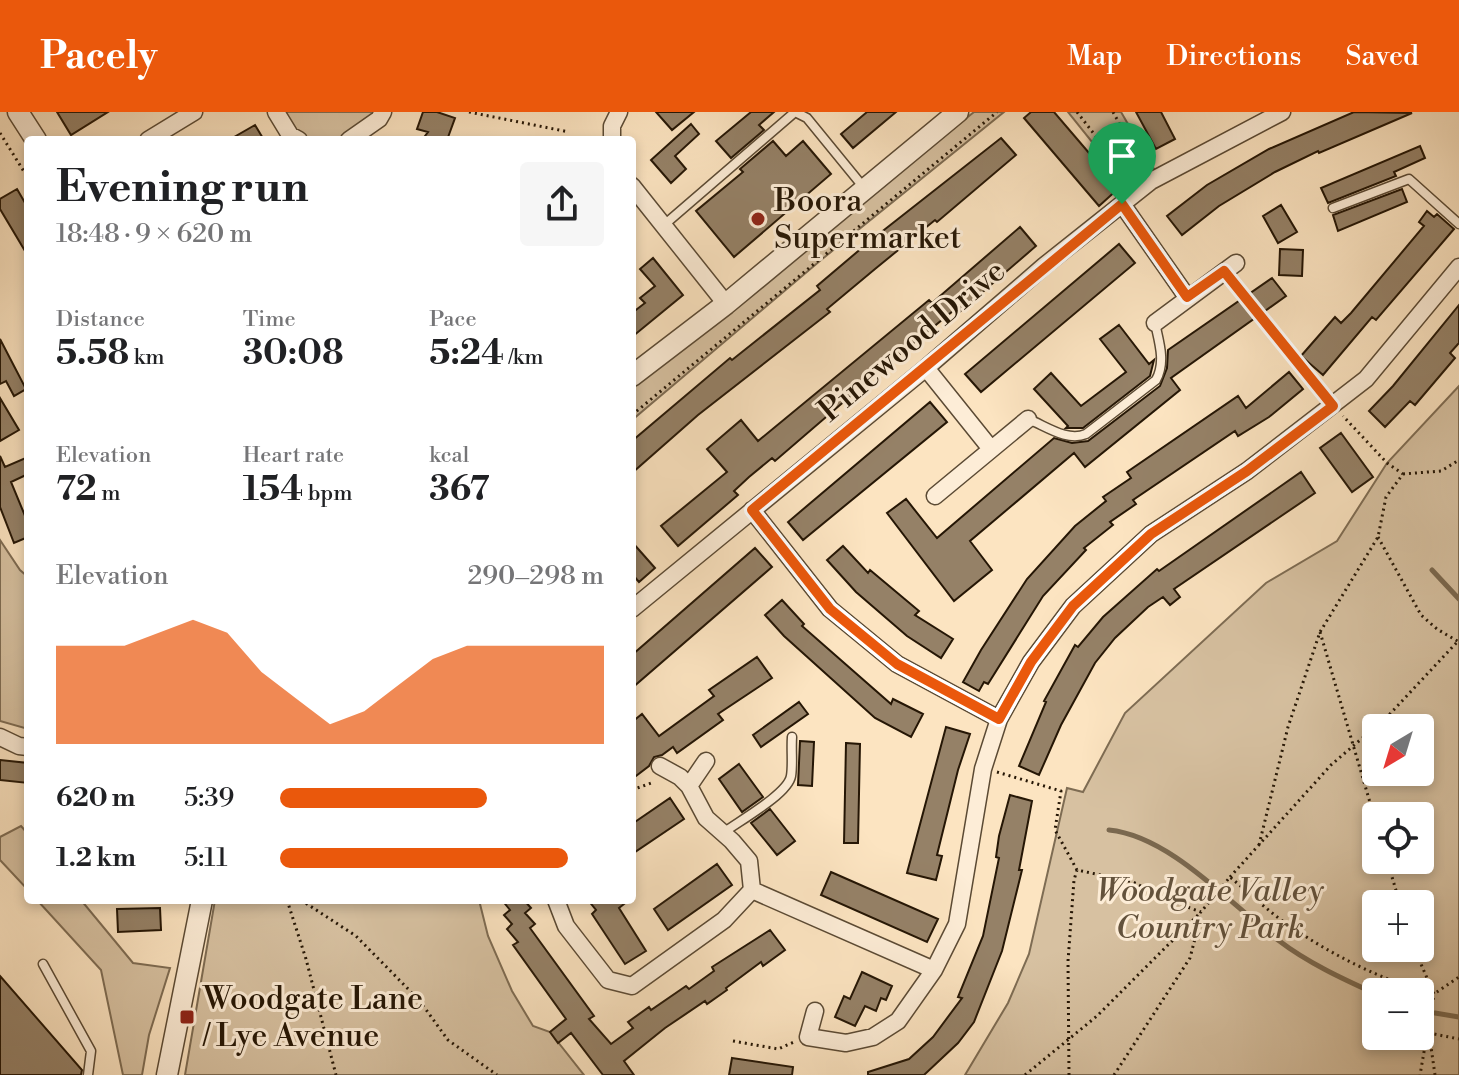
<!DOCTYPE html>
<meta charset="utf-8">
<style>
body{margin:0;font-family:"Libre Bodoni",serif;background:#f6f6f6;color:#202124;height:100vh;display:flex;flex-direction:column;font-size:30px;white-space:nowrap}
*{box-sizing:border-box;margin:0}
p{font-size:26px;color:#757577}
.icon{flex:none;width:44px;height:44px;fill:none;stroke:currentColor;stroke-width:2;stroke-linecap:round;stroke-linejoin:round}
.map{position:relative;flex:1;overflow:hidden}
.side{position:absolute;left:24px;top:24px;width:612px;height:768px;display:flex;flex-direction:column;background:#fff;border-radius:8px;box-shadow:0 4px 12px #0003}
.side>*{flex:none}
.needle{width:52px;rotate:218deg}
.tools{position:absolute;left:1362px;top:602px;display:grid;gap:16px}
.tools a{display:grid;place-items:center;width:72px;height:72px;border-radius:8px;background:#fff;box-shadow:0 4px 12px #0003;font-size:40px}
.pin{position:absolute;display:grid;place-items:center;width:68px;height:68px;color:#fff;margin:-82px -34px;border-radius:50% 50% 50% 0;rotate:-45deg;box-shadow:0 0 8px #0007}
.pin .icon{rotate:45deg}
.round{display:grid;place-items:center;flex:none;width:84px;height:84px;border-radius:8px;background:#f6f6f6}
.summary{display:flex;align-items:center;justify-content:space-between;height:136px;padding:0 32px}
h1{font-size:44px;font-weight:700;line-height:60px}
.figures{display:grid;grid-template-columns:repeat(3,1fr);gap:12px;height:136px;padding:8px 32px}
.figures div{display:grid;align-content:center}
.figures b{font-size:34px;font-weight:700}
.figures small{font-size:22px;font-weight:400}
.figures p{font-size:22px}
.chart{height:224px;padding:16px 32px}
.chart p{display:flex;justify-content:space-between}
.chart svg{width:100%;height:144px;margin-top:8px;fill:#ea580c;opacity:.7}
ul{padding:0 32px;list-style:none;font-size:26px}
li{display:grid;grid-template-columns:128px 96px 1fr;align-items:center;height:60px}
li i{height:20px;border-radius:10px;background:#ea580c}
header{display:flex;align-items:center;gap:48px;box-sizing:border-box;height:112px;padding:0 40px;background:#ea580c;color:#fff}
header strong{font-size:38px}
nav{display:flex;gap:44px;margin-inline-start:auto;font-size:28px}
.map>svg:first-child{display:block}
.green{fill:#d7c1a1;stroke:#7e6c53;stroke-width:2;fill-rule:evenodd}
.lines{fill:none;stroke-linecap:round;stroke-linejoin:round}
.stream{stroke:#7a684f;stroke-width:5}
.building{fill:#958167;stroke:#251605;stroke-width:2}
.service-casing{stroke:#5b4a34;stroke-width:11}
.minor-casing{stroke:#5b4a34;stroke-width:19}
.tertiary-casing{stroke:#5b4a34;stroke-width:23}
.path{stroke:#251605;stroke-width:3;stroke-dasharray:2 4;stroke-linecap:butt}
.service{stroke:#fdedd7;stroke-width:8}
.minor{stroke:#fdedd7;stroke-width:16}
.tertiary{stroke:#fdedd7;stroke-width:20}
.route-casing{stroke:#fff;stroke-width:16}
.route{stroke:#ea580c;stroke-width:10}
.poi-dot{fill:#8f2418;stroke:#fdedd7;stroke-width:3}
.labels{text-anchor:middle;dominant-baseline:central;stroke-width:6;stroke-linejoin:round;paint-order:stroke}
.poi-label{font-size:32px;fill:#251605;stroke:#fdedd7;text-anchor:start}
.street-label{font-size:32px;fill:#251605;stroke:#fdedd7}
.park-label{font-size:32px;font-style:italic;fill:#63523c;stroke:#fdedd7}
</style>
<header>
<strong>Pacely</strong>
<nav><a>Map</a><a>Directions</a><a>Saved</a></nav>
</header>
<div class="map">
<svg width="1459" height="963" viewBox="0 0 1459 963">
<rect width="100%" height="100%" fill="#fce4c1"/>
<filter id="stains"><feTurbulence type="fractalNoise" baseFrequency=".0025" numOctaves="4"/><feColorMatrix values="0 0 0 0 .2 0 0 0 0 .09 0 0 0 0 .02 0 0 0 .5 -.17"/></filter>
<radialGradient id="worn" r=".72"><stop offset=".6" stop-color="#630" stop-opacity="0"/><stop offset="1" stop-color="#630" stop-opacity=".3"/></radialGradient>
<!-- green -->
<path class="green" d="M283,0H378L343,28H310L295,19Z
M974,0H1004L821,148L632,308V274Z
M1068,0H1121L1154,57L1129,76Z
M1459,274V963H965L1008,891L1029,842L1067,676L1083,680L1125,601L1266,471L1337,429L1387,351ZM1376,616H1420V660H1376ZM1376,704H1420V748H1376ZM1376,792H1420V836H1376ZM1420,880V924H1376V880Z
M0,428L20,458L28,465V617L0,609Z
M21,714L28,722V778L0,748V725Z
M37,788H81L133,851L170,856L149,923L142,963H123L101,858Z
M215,788H479L488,824L512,879L533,914L550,920L584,963H185Z"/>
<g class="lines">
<!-- stream -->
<path class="stream" d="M1432,458L1459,487
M1109,718C1170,724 1230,792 1278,828C1308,851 1343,867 1376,882
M1420,897L1429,899
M1435,901L1459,905"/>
</g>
<!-- building -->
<path class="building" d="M57,0H108L71,23Z
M423,0H437L455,6L447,28H422L428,20L417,17Z
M656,0H694L672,18Z
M751,0H774L759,13L764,18L731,46L716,29Z
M867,0H896L853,36L841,22Z
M1031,0H1054L1119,76L1099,94L1024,6Z
M1136,0H1161L1175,27L1156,37Z
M1354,0L1412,1L1319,41L1318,39L1275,60L1219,94L1182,123L1167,104L1207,73L1269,37Z
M691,12L699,22L675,44L686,57L671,71L651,48Z
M255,13L264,28H229Z
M1001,26L1016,43L937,110L935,108L875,157L827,197L830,200L698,303L632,361V329L730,246L732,248L820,178L817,174L870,129Z
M773,29L786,44L803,29L831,62L734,145L696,99L743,60L740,57Z
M1420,34L1425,46L1394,60L1396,64L1328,91L1321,76Z
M17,77L28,96V144L0,97V87Z
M1402,77L1407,90L1338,119L1333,103Z
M1281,93L1297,120L1278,131L1263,104Z
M1427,99L1434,105L1437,102L1454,117L1376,208L1372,205L1323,263L1301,244L1335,205L1341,211L1351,201L1424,114L1419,110Z
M1020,115L1036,134L956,203L953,199L883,256L775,349L772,346L749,365L734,379L738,383L678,434L661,414L727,360L707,337L741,308L758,329L929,188L932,191Z
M1119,132L1135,151L981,280L965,262Z
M1280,137L1303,138L1302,164L1279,163Z
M653,146L683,183L632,225V201L645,191L640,186L655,174L640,157Z
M1272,166L1286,184L1171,266L1180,278L1085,355L1074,341L970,429L992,458L954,489L887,401L906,387L937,426L1054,326L1072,331L1088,329L1160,274L1167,256L1168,238Z
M1459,193V231L1450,241L1455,246L1415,293L1410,289L1385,315L1369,299L1393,274Z
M1119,213L1149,252L1154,248L1150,264L1083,316H1066L1068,314L1034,277L1051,261L1081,294L1126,260L1100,227Z
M0,227L26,277L14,284L6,269L0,272Z
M1289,260L1303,277L1269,305L1238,324L1235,319L1133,388L1136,392L1110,410L1113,413L1084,436L1086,438L1043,484L988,572L984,570L979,579L963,570L981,538L1027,467L1075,414L1106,389L1103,385L1131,366L1127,360L1238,284L1246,296Z
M0,286L19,318L0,329Z
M930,290L947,310L803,428L788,410Z
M1341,321L1373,365L1352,380L1320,336Z
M0,344L5,355L28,345V362L11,370L28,411V425L14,431L0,395Z
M1301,360L1315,381L1174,477L1180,485L1170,493L1163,485L1148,495L1115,526L1095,551L1061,613L1039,663L1019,654L1046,590L1044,589L1075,533L1078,535L1103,505L1157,457L1159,459Z
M632,430L655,456L639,470L632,462Z
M843,434L868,461L870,458L919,499L915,503L953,527L941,546L907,524L856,480L827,448Z
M755,436L772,455L632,576V543Z
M782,488L804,512L802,514L891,592L893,587L923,602L911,625L875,606L784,524L765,503Z
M757,545L772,566L718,602L723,608L677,641L673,635L662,643L654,645L649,654L632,667V610L642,602L659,624L714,584L709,578Z
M799,590L808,602L761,635L753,623Z
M946,615L970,622L958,658L937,743L942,744L936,768L907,761Z
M800,629L814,630L812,674L798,673Z
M846,631L860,632L858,731H844Z
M0,648L28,651V671L0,668Z
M739,652L763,685L742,700L719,667Z
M1010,683L1032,689L1019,758H1022L1002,839L974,910L958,931L924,963H868V960L909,947L933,925L962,886L958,885L983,824L999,746L996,745L999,724Z
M670,686L684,707L632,742V712Z
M770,697L795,729L777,743L751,711Z
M717,752L732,773L668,818L654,797Z
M831,760L938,807L927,830L821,783Z
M502,788H524L531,796L525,801L535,812L530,816L594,904L589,907L611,932L633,916L628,910L649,895L651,898L686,874L689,877L714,859L712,855L770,818L785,838L763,854L761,850L726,876L727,878L707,892L705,889L665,916L624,949L634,963H603L571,921L558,931L550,920L566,907L513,833L518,830L507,817L512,812L504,803L510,798Z
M588,788H629L619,796L646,839L625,852L592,802L596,798Z
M160,796L161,818L118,820L117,797Z
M862,860L892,874L886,888L881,886L876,899L865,894L855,914L835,905L844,884L850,887Z
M0,864L82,958L81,963H0Z
M732,946L793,955L792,963H729Z"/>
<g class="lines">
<!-- service casing -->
<g class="service-casing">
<path id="service" d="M1333,96L1409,67L1459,112
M664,113L795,0L807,6L865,77
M1028,307C1046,314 1067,330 1086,322L1156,268C1166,250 1159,230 1155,211
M723,721C739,709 788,682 791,664C793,652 791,638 792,625
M43,852L91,939L88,963"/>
</g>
<!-- minor casing -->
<g class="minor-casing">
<path id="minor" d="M276,0L290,23L299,28
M148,28L194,0
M349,28L379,7L383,0
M612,28V14L619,0
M632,74L726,192
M1122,92L1187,185
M1155,211L1236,151
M926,256L991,337
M935,384L1028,307
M752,398L830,497L897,552L999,607
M632,497L926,256L1044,154L1151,69L1282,0
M0,625L19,634L28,635
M660,654L680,665L689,674L706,706L732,729L749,749L752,778
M689,674L706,649
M556,788L566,814L608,868L632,874L724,808L752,778L934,858
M815,899L808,925L846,931L873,925L898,909L934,858L957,812L983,657L999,607L1031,550L1073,494L1151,422L1247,359L1366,267L1459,155"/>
</g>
<!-- tertiary casing -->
<g class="tertiary-casing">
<path id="tertiary" d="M18,0L36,28
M632,264L726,192L958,0
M167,963L202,788"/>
</g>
<!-- path -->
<path class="path" d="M469,0L569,20
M1077,0L1129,67
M1113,0L1144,56
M0,21L28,66
M1234,172L1321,281
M632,303L997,0
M1403,362L1441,359L1459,348
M1378,425L1421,503L1437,517L1459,530
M1320,520L1376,711
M997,660L1061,679L1055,718L1077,758L1133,770L1168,788L1201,800L1230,765C1249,781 1268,799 1288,813C1332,843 1383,869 1434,882L1459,865
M632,678L654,670
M1259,733L1288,615L1320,520L1378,425L1386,385L1403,362L1387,351L1343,304
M1387,748L1400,792
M1230,765L1331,653L1388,604L1459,528
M287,788L306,847L336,963
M301,788L356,824L419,888L448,928L497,963
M1414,836L1434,882L1420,963
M733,929L778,937L794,930
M1025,963L1097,904L1201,800
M1069,963L1068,849L1074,768L1077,758
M1114,963L1190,846L1201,803
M1435,963L1429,921L1459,927"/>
<!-- service -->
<use href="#service" class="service"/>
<!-- minor -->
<use href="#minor" class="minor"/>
<!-- tertiary -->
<use href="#tertiary" class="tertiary"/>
</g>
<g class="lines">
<!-- route casing -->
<g class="route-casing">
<path id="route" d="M1122,92L1187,185L1224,159L1333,294L1247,359L1151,422L1073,494L1031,550L999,607L897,552L830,497L752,398Z"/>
</g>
<!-- route -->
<use href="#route" class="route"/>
</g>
<!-- markers -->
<g class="poi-dot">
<circle cx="758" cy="107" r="8"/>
<rect x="179" y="897" width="16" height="16" rx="4"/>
</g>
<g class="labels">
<!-- poi labels -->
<g class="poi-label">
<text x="774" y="89">Boora<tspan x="774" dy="37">Supermarket</tspan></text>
<text x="203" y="887">Woodgate Lane<tspan x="203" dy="37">/ Lye Avenue</tspan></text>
</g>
<!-- street labels -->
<g class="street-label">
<text transform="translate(912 229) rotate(-40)">Pinewood Drive</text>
</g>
<!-- park labels -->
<g class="park-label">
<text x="1210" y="779">Woodgate Valley<tspan x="1210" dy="37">Country Park</tspan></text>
</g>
</g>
<rect width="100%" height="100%" filter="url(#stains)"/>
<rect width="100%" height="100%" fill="url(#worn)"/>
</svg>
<div class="tools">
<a><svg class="needle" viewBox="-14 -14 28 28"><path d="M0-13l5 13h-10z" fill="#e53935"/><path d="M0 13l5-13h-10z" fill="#757577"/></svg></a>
<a><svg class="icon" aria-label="locate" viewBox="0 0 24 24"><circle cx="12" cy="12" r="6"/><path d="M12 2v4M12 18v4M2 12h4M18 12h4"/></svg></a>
<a>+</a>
<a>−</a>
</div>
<div class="pin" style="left:1122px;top:92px;background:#1e9e55"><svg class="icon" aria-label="arrive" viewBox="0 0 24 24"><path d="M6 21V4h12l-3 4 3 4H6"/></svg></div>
<section class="side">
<div class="summary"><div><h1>Evening run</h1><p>18:48 · 9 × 620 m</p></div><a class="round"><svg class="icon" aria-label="share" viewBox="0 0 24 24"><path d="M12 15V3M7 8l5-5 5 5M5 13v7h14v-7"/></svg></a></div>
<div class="figures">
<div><p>Distance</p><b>5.58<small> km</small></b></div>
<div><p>Time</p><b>30:08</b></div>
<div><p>Pace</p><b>5:24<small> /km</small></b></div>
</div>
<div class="figures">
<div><p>Elevation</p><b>72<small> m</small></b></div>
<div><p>Heart rate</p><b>154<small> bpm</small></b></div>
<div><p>kcal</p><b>367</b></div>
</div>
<div class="chart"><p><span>Elevation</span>290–298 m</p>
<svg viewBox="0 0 160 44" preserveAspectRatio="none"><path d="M0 44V14L10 14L20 14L30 10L40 6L50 10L60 22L70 30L80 38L90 34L100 26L110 18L120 14L130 14L140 14L150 14L160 14V44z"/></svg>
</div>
<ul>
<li><b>620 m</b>5:39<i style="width:64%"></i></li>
<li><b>1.2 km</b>5:11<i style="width:89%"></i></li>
</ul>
</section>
</div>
